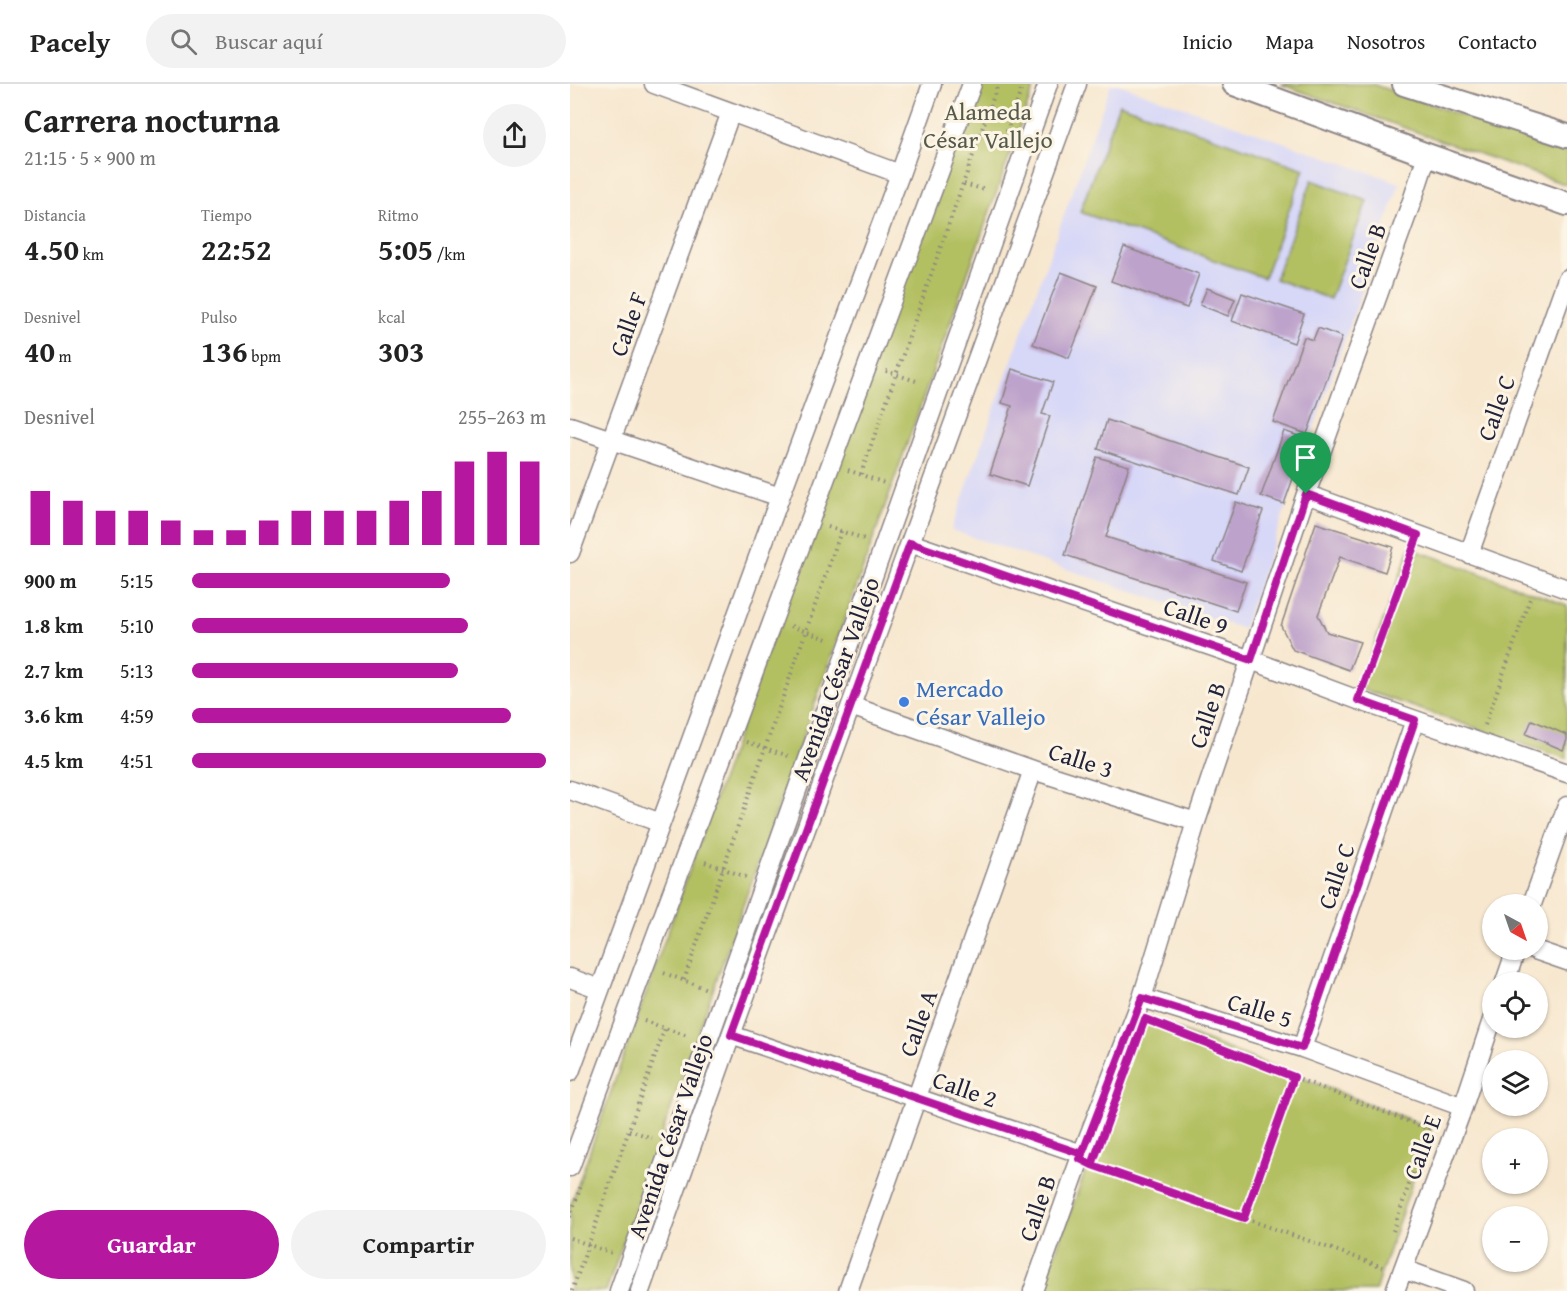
<!DOCTYPE html>
<html lang="es">
<meta charset="utf-8">
<style>
body{margin:0;font-family:"Gentium Book Plus",serif;background:#f2f2f2;color:#222;height:100vh;display:flex;flex-direction:column;font-size:22px;white-space:nowrap}
*{box-sizing:border-box;margin:0}
p{font-size:20px;color:#767676}
.icon{flex:none;width:33px;height:33px;fill:none;stroke:currentColor;stroke-width:2;stroke-linecap:round;stroke-linejoin:round}
.map{position:relative;flex:1;overflow:hidden}
.details{display:flex;flex-direction:column;background:#fff;width:570px}
.details>*{flex:none}
.needle{width:39px;rotate:140deg}
.fabs{position:absolute;left:912px;top:810px;display:grid;gap:12px}
.fabs a{display:grid;place-items:center;width:66px;height:66px;border-radius:50%;background:#fff;box-shadow:0 2px 4px #0004;font-size:30px}
.pin{position:absolute;display:grid;place-items:center;width:51px;height:51px;color:#fff;margin:-62px -26px;border-radius:50% 50% 50% 0;rotate:-45deg;box-shadow:0 0 6px #0007}
.pin .icon{rotate:45deg}
.round{display:grid;place-items:center;flex:none;width:63px;height:63px;border-radius:32px;background:#f2f2f2}
.headline{display:flex;align-items:center;justify-content:space-between;height:102px;padding:0 24px}
h1{font-size:33px;font-weight:700;line-height:45px}
.stats{display:grid;grid-template-columns:repeat(3,1fr);gap:9px;height:102px;padding:6px 24px}
.stats div{display:grid;align-content:center}
.stats b{font-size:30px;font-weight:700}
.stats small{font-size:16px;font-weight:400}
.stats p{font-size:16px}
.chart{height:168px;padding:12px 24px}
.chart p{display:flex;justify-content:space-between}
.chart svg{width:100%;height:108px;margin-top:6px;stroke:#b5179e;stroke-width:6}
.cta{display:flex;gap:12px;margin-top:auto;padding:12px 24px}
.cta a{flex:1;height:69px;border-radius:36px;background:#b5179e;color:#fff;font-size:24px;font-weight:700;line-height:69px;text-align:center}
.cta a+a{background:#f2f2f2;color:#222}
ul{padding:0 24px;list-style:none;font-size:20px}
li{display:grid;grid-template-columns:96px 72px 1fr;align-items:center;height:45px}
li i{height:15px;border-radius:8px;background:#b5179e}
header{display:flex;align-items:center;gap:36px;box-sizing:border-box;height:84px;padding:0 30px;background:#fff;border-bottom:2px solid #e0e0e0}
header strong{font-size:28px}
nav{display:flex;gap:33px;margin-inline-start:auto;font-size:21px}
.search{width:420px;height:54px;background:#f2f2f2;display:flex;align-items:center;gap:15px;box-sizing:border-box;padding:0 21px;border-radius:33px;color:#767676;font-size:22px}
main{display:flex;flex:1;min-height:0}
.map>svg:first-child{display:block}
.built{fill:#d7d7f8}
.green{fill:#b3c062;stroke:#6a714e;stroke-width:1.5}
.building{fill:#bda2cb}
.lines{fill:none;stroke-linecap:round;stroke-linejoin:round}
.minor-casing{stroke:#8c8485;stroke-width:21}
.tertiary-casing{stroke:#8c8485;stroke-width:26}
.path{stroke:#8c8485;stroke-width:4;stroke-dasharray:1.5 4.5;stroke-linecap:butt}
.minor{stroke:#fff;stroke-width:18}
.tertiary{stroke:#fff;stroke-width:22}
.route-casing{stroke:#fff;stroke-width:12}
.route{stroke:#b5179e;stroke-width:8}
.shop-dot{fill:#3f7fe0;stroke:#fcf5e5;stroke-width:2}
.labels{text-anchor:middle;dominant-baseline:central;stroke-width:6;stroke-linejoin:round;paint-order:stroke}
.park-label{font-size:24px;fill:#555949;stroke:#fcf5e5}
.street-label{font-size:24px;fill:#22223b;stroke:#fcf5e5}
.shop-label{font-size:24px;fill:#366cbe;stroke:#fcf5e5;text-anchor:start}
</style>
<header>
<strong>Pacely</strong>
<div class="search"><svg class="icon" aria-label="search" viewBox="0 0 24 24"><circle cx="10" cy="10" r="6"/><path d="M15 15l6 6"/></svg>Buscar aquí</div>
<nav><a>Inicio</a><a>Mapa</a><a>Nosotros</a><a>Contacto</a></nav>
</header>
<main>
<section class="details">
<div class="headline"><div><h1>Carrera nocturna</h1><p>21:15 · 5 × 900 m</p></div><a class="round"><svg class="icon" aria-label="share" viewBox="0 0 24 24"><path d="M12 15V3M7 8l5-5 5 5M5 13v7h14v-7"/></svg></a></div>
<div class="stats">
<div><p>Distancia</p><b>4.50<small> km</small></b></div>
<div><p>Tiempo</p><b>22:52</b></div>
<div><p>Ritmo</p><b>5:05<small> /km</small></b></div>
</div>
<div class="stats">
<div><p>Desnivel</p><b>40<small> m</small></b></div>
<div><p>Pulso</p><b>136<small> bpm</small></b></div>
<div><p>kcal</p><b>303</b></div>
</div>
<div class="chart"><p><span>Desnivel</span>255–263 m</p>
<svg viewBox="0 0 160 44" preserveAspectRatio="none"><path d="M5 44V22M15 44V26M25 44V30M35 44V30M45 44V34M55 44V38M65 44V38M75 44V34M85 44V30M95 44V30M105 44V30M115 44V26M125 44V22M135 44V10M145 44V6M155 44V10"/></svg>
</div>
<ul>
<li><b>900 m</b>5:15<i style="width:73%"></i></li>
<li><b>1.8 km</b>5:10<i style="width:78%"></i></li>
<li><b>2.7 km</b>5:13<i style="width:75%"></i></li>
<li><b>3.6 km</b>4:59<i style="width:90%"></i></li>
<li><b>4.5 km</b>4:51<i style="width:100%"></i></li>
</ul>
<div class="cta"><a>Guardar</a><a>Compartir</a></div>
</section>
<div class="map">
<svg width="997" height="1207" viewBox="0 0 997 1207">
<rect width="100%" height="100%" fill="#fcf5e5"/>
<filter id="ink" filterUnits="userSpaceOnUse"><feTurbulence type="fractalNoise" baseFrequency=".0167" numOctaves="2"/><feDisplacementMap in="SourceGraphic" scale="12" xChannelSelector="R" yChannelSelector="G"/><feConvolveMatrix kernelMatrix="1 2 1 2 8 2 1 2 1" color-interpolation-filters="sRGB"/></filter>
<filter id="wash" filterUnits="userSpaceOnUse"><feTurbulence type="fractalNoise" baseFrequency=".008" numOctaves="4" result="noise"/><feDisplacementMap in="SourceGraphic" scale="24" xChannelSelector="R" yChannelSelector="G"/><feGaussianBlur stdDeviation="1.35" result="paint"/><feColorMatrix in="noise" values="0 0 0 0 0 0 0 0 0 0 0 0 0 0 0 0 0 1.4 0 .05"/><feComposite in="paint" operator="in"/></filter>
<g filter="url(#wash)">
<rect width="100%" height="100%" fill="#f7e7cf"/>
<!-- built -->
<path class="built" d="M541,0H548L830,99L673,545L381,446Z"/>
<!-- green -->
<path class="green" d="M399,0H465L36,1207H0V1123Z
M710,0H802L997,68V101Z
M549,20L734,85L694,194L510,128Z
M742,96L797,117L760,215L705,195Z
M840,464L997,521V675L788,604Z
M573,932L861,1044L805,1207H471Z"/>
<g id="blocks">
<!-- building -->
<path class="building" d="M554,163L629,190L617,224L541,197Z
M491,188L527,202L499,274L463,260Z
M637,204L665,215L658,232L630,221Z
M672,209L734,230L724,259L662,237Z
M748,244L772,253L737,350L703,338L734,253L743,256Z
M442,285L483,298L472,330L480,332L457,402L420,390L442,322L432,319Z
M537,336L679,383L669,411L528,365Z
M714,347L737,355L714,420L691,412Z
M527,373L559,382L536,453L676,498L666,527L495,471Z
M666,418L693,427L671,487L644,477Z
M746,439L823,463L815,488L770,473L748,531L757,548L790,558L779,586L723,566L711,542Z
M962,636L997,651V656L993,666L956,650Z"/>
</g>
</g>
<g filter="url(#ink)">
<use href="#blocks" fill-opacity="0" stroke="#8c8485" stroke-width="1.5"/>
<g class="lines">
<!-- minor casing -->
<g class="minor-casing">
<path id="minor" d="M84,0L330,90
M0,342L210,413
M736,410L997,505
M340,459L681,576L788,616L997,689
M0,469L161,28
M899,470L997,195
M281,622L463,686L626,738
M0,706L91,739
M962,820L997,722
M965,866L997,877
M0,894L30,905
M935,898L946,866
M572,914L732,964L893,1023
M161,951L512,1070
M732,964L845,636
M0,988L210,413L330,90L362,0
M0,1083L402,0
M833,1185L894,1207
M49,1207L478,0
M70,1207L161,951L507,0
M278,1207L463,686
M463,1207L510,1075L572,914L626,738L736,410L843,114L857,71
M825,1207L893,1023L922,936"/>
</g>
<!-- tertiary casing -->
<g class="tertiary-casing">
<path id="tertiary" d="M664,0L857,71L997,120
M834,0L997,52"/>
</g>
<!-- path -->
<path class="path" d="M433,59L453,0
M394,100L416,106
M316,287L349,298
M278,386L314,399
M291,390L428,0
M258,443L295,455
M221,542L259,556
M794,598L841,470
M915,641L961,512
M177,658L219,672
M135,778L176,793
M94,889L137,905
M114,896L271,447
M74,937L118,952
M618,952L858,1045
M59,1046L82,1054
M529,1083L813,1183
M0,1133L12,1099
M674,1134L724,993
M823,1147L858,1045L859,1044
M0,1154L42,1169
M2,1207L95,944"/>
<!-- minor -->
<use href="#minor" class="minor"/>
<!-- tertiary -->
<use href="#tertiary" class="tertiary"/>
</g>
</g>
<g class="lines" filter="url(#ink)">
<!-- route casing -->
<g class="route-casing">
<path id="route" d="M736,410L681,576L340,459L161,951L512,1070L510,1075L522,1081L674,1134L724,993L575,935L522,1081L510,1075L512,1070L572,914L732,964L845,636L788,616L848,451L736,410"/>
</g>
<!-- route -->
<use href="#route" class="route"/>
</g>
<!-- markers -->
<circle class="shop-dot" cx="334" cy="618" r="6"/>
<g class="labels">
<!-- park labels -->
<g class="park-label">
<text x="418" y="27">Alameda<tspan x="418" dy="28">César Vallejo</tspan></text>
</g>
<!-- street labels -->
<g class="street-label">
<text transform="translate(797 172) rotate(-70)">Calle B</text>
<text transform="translate(58 240) rotate(-70)">Calle F</text>
<text transform="translate(926 324) rotate(-70)">Calle C</text>
<text transform="translate(626 532) rotate(19)">Calle 9</text>
<text transform="translate(265 595) rotate(-70)">Avenida César Vallejo</text>
<text transform="translate(637 631) rotate(-71)">Calle B</text>
<text transform="translate(511 676) rotate(18)">Calle 3</text>
<text transform="translate(766 792) rotate(-71)">Calle C</text>
<text transform="translate(690 926) rotate(17)">Calle 5</text>
<text transform="translate(348 939) rotate(-70)">Calle A</text>
<text transform="translate(395 1005) rotate(19)">Calle 2</text>
<text transform="translate(100 1052) rotate(-71)">Avenida César Vallejo</text>
<text transform="translate(852 1063) rotate(-70)">Calle E</text>
<text transform="translate(467 1124) rotate(-71)">Calle B</text>
</g>
<!-- shop labels -->
<g class="shop-label">
<text x="346" y="604">Mercado<tspan x="346" dy="28">César Vallejo</tspan></text>
</g>
</g>
</svg>
<div class="fabs">
<a><svg class="needle" viewBox="-14 -14 28 28"><path d="M0-13l5 13h-10z" fill="#e53935"/><path d="M0 13l5-13h-10z" fill="#767676"/></svg></a>
<a><svg class="icon" aria-label="locate" viewBox="0 0 24 24"><circle cx="12" cy="12" r="6"/><path d="M12 2v4M12 18v4M2 12h4M18 12h4"/></svg></a>
<a><svg class="icon" aria-label="layers" viewBox="0 0 24 24"><path d="M12 4l9 5-9 5-9-5zM3 14l9 5 9-5"/></svg></a>
<a>+</a>
<a>−</a>
</div>
<div class="pin" style="left:736px;top:410px;background:#1e9e55"><svg class="icon" aria-label="arrive" viewBox="0 0 24 24"><path d="M6 21V4h12l-3 4 3 4H6"/></svg></div>
</div>
</main>
